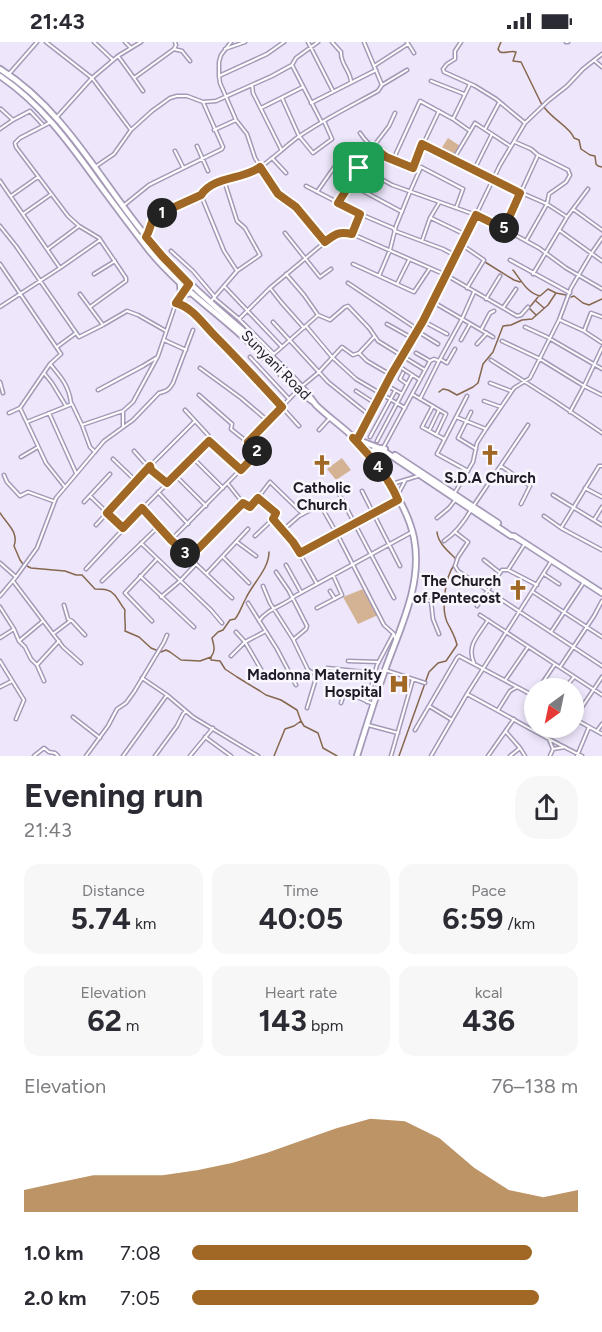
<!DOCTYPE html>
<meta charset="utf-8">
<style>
body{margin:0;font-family:Figtree,sans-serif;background:#f7f7f7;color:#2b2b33;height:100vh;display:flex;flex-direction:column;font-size:22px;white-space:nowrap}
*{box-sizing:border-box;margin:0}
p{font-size:20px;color:#7c7c81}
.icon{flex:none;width:33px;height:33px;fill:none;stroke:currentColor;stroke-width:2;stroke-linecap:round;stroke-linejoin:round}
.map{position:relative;height:714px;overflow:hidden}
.drawer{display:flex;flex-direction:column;background:#fff;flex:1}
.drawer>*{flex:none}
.needle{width:39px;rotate:213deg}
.controls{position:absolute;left:524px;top:636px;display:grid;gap:12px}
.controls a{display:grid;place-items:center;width:60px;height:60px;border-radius:50%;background:#fff;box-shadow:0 3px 9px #0003;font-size:30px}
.pin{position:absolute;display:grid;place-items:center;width:51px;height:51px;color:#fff;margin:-26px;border-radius:12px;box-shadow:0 3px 9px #0006}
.km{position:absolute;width:30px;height:30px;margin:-15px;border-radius:50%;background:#222;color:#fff;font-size:16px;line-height:30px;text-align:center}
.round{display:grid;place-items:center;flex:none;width:63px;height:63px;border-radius:24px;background:#f7f7f7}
.head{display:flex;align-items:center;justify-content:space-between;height:102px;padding:0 24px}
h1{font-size:33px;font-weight:700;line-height:45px}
.metrics{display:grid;grid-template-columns:repeat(3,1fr);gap:9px;height:102px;padding:6px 24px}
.metrics div{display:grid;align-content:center;border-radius:15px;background:#f7f7f7;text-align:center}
.metrics b{font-size:30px;font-weight:700}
.metrics small{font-size:16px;font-weight:400}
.metrics p{font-size:16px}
.chart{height:168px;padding:12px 24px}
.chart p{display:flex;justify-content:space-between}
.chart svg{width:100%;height:108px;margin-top:6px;fill:#a06725;opacity:.7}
ul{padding:0 24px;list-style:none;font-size:20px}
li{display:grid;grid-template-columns:96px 72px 1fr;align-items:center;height:45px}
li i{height:15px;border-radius:8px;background:#a06725}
.status{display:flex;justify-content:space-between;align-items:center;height:42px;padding:0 30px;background:#fff;direction:ltr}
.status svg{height:16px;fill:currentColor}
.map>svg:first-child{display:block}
.green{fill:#d4b394}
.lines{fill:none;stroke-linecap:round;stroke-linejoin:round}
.stream{stroke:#86674e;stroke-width:1.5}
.minor-casing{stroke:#a599b8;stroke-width:5}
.primary-casing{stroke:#a599b8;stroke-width:8}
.minor{stroke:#fff;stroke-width:2}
.primary{stroke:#fff;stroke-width:4.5}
.route-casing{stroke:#fff;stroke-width:12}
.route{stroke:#a06725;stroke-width:8}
.labels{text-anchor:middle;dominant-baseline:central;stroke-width:5;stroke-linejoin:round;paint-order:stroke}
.street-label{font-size:15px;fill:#201b27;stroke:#f9f7fd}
.poi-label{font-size:15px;font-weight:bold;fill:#201b27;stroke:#f9f7fd}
</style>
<div class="status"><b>21:43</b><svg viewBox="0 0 49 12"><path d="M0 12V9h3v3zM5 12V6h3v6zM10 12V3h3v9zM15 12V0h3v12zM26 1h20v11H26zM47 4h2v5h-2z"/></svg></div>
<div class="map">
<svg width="602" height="714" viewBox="0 0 602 714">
<rect width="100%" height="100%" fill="#eee7fb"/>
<!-- green -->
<path class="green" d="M448,96L460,104L454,117L439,110Z
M342,416L351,428L336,438L327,427Z
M363,547L378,573L358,582L343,555Z"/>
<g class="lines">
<!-- stream -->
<path class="stream" d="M501,0L498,7L500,10C505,12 511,8 516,10L513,19L521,20L542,63
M544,65C553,78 570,85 574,96L579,98L581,107L590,113L595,114L596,122L598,124L602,125
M485,220L514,238L520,240
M513,228C521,238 527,251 540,254L548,247L556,251L566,253
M571,255L574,254L583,261L589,263L602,257
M536,259L544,266
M536,273L529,266L538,255
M439,350L443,347L448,348L457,353L473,345L478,341L483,322L493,310L503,284L511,283L522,278L532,277L548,263L556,251
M0,471C7,482 19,490 14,504L20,518L23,522
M437,490C438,501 448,509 455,516L456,519
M269,510C269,527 253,541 246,556C242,563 240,571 235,577L230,578L223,588L218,590L212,596C214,604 216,608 211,615V618L220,619L225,627L237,635L260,649L266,653L281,658L297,668L301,679L294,684L285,687L274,714
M27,524L31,526L65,529L76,533H82L95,547C99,547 103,547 107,548C116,550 119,561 125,568C124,575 126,582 125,589L139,595L151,606L161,610L166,608L170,610L181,618L200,619L211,615
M301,679L304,684L318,691L323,706L337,714
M399,714L429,630L438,621L446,619L457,603C455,594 451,588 447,580C441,566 445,536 454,523"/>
<!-- minor casing -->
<g class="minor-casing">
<path id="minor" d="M46,0L92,36L131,88
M94,0L113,18
M125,0L131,6
M175,0L176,3L174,7L182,9L190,19
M231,0L221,13L219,20V34L220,41L236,78L247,92L255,116L276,149L301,170L325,200
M308,0L333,49
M332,0L341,10C340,22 351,29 351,40
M364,0L382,43
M407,0L414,11
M461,0L455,9V17L447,22L443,27L444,30L475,44L496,57L525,81
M566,0H568
M225,7L245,0
M118,14L134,36
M595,19L602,25
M292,23L321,79
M374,24L408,2
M9,32L37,0
M219,34L267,12L284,0
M431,39L464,52
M252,43L253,51L281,107
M143,49L134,36L174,7
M282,56L299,94L313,111L332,97L324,79
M311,61L376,28
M261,66L303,45
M1,67L13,78
M56,76L92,36L118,14L141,0
M453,77L470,42
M49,81L20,96L15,101L16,105L68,174L79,184L99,196L126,236V239L90,265
M0,87L13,78L30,69L42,82
M485,87L499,61
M214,88L236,78
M360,91C378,117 395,115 419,130
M515,100L531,107L538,113L568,128L570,133L566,140L549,152L547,162L526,199
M422,102L492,138L547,162L567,175
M197,104L208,129
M175,109L183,125
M272,116L286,131
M393,118L420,59L453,77L470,89
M453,118L475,81L510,104
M95,125L114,112L131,88L152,69L170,56L177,54H187L203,60L216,59L272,34L292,23L296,16L318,0
M360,125L392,143L476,173L504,187L539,206L566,226L602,247
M413,126L418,113L439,69
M474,128L492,92
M224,138L237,179L245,186L260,213L237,229
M0,139L60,226
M350,142L402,170
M306,144L360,172L393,186L395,189L443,207L456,214
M317,150L342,114L359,126
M201,153L224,209L237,229L212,258
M11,154L38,135
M338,161L373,105L389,84L395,71
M123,164L149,143L222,107L223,105L203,60
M573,167L602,188
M23,172L50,153
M431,176L466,193
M0,184L16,204L79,295L103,283L127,269L138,273L166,289
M504,187L538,113
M559,188L602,219
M285,191L320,235L331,227
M352,192L360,173
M146,195L151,186V180L159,172L201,153C212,135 238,139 254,129C270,120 283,106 298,95C323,78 351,64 378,49L382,43L407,28
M422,199L430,176L439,161
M462,203L484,218L467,246
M48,207L79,184
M171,209L193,229L215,255
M510,218L570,251
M0,222L61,312L50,322L20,366L9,371
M353,222L414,250L430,226
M94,232L115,219
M286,232L304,253L318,273L330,278L345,265L348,264L369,286L378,299L425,328
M533,232L567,175L588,147
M379,234L390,208L396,184L409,152L421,125L463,147L456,166
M348,241L417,287
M397,242L409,218
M225,245L282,305
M270,246L281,260L304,286
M80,252L103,283
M214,256L239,277L274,312L318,273
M486,257L500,234
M433,260L493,295
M177,261L186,265L233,311L299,384
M0,265L60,226L100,198
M503,266L516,247
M239,277L270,246L325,200L338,191L344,190L352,192L446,233L517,274L521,273L528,265
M560,278L584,289L602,301
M423,279L447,292
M273,280L328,340L369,373
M387,282L412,296
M306,284L332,315L356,337L405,366
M525,285L547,295L602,327
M481,288L490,271L494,269
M417,289L438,302
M584,289L591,271L602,275
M164,298L186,308
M461,298L470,282
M502,299L540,317L584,344L602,353
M477,302L487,291
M57,305L76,291
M360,310L374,295
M416,311L430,319L434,317L439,319L462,277L474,250
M250,315L289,357
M440,317L447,321L455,307
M491,318L555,359L602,391
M50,322C61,335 69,344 71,361
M397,323L420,338
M200,326L241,356L268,379
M44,331L52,341L66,364
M403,331L400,337L407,342
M0,340L3,351
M490,341L511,349
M386,343L402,352
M301,345L318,331L342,305L353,313L359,311L367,319L391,333
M98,348L143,324L156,316
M356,349L376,362
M412,352L446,372L436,393
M467,354L437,412L468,429
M420,357L439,319
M484,359L501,365
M433,364L422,385L444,397
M20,366L46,421L65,445
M123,369V384
M471,370L458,396L476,407
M570,370L584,344L602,306
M49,371L76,431
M456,375L486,387
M27,380L72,362L82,383L90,405L95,410
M82,383L123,369L133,360L158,314L176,261L189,242
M319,388L329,377
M429,389L439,368
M370,395L395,349
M357,397L391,333L423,279L456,214L500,123L525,81L548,59L567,44L583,27L602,12
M377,399L412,333
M210,400L241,428
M248,400L297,349
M383,406L430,319
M134,409L151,428L167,441
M21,415L38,405
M193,416L223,446
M113,417L136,439
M501,424L530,444L521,462
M4,433L7,440L20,454L28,450L53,459
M176,434L206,464
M228,442L243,461L250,466L270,440L303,472
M392,442L418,434
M585,446L602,455
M362,449L400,524
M158,450L188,482
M338,450L394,556
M398,452L405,439
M454,452L473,420L477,401L486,387L514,346L530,336L559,278L571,246L591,212L602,196
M553,453L602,483
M90,454L123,486
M258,456L276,471L273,477L293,500L317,542
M84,460L110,432
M474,463L528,383
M142,467L181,508L194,518L196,522L232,556
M544,474L561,486L602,508
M437,476L449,466L456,457
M594,478L602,465
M96,483L150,424L195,379
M561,486L599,424H602
M283,488L299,474L318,464H321L337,492L384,583L394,592L395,596
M455,490L468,500L458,515L455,524L458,529L602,624
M255,494L273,477
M171,498L257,411L256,407L231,387L232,382L199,353
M444,499C456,491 464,480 471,468
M237,500L256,514
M141,501L211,568L222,581
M300,511L398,457
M190,515L242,462
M223,515L249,541
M484,518L499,530
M0,521L16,535
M286,523L301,550
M86,527L142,467L209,399L208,393L185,368
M508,528L524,503
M276,530L289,549L307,584L306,587L294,597
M207,531L248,487
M544,532L559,542
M140,534L194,585
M13,539L63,605L81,621
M102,539L158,485
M263,544L270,561L293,597L308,628L317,633L307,666
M330,549L335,557
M533,550L602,595
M0,554L16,535L37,506L56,456L104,399L133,378L159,351C167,349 169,348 173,341L193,288
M161,555L180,539L196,522
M411,558H427L431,559L433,577L439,592
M248,561L277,607L296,643
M64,563L68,577L72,579L85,593
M477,564L502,528H508L537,543
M0,565L14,587L19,599L25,605L31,617L37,623L44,639
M317,566L342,553L333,533
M480,573L602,653
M152,579L125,551L156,518
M259,579C268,566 284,564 295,554L412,490
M236,590L245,600L266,636
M551,590L584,540
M53,592L70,579
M0,596L14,587
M19,599L43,579
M231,614L245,600L264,590
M0,619L24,658L16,677
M348,619L379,620
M474,621C466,603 479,593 488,578
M37,623L59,599
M560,625L594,574L602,559
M327,626L374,631
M385,628L425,641
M142,636L167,653L193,675L258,714
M506,637L528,605
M0,645L12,639
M539,646L555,622
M565,646L574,635
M467,652C505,672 543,695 582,714
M367,660L377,623L393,593
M341,661L344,652L346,650L373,662
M429,664L452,678
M498,668L510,649L517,645
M73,675L100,696
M573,676L602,692
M574,677L602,635
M368,683L398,691
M415,688L457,616L459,614L534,654
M597,689L602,682
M506,690L520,706L525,714
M205,695L231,714
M549,697L553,707L550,714
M553,707L565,705
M34,714L44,706L49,710L55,711L58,714
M86,714L108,684L117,667L126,661L134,650L164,600L167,593
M123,714L167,653
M155,714L177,684L183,672L186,669
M190,714L213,686
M391,714L413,637
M431,714L467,652L552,518
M488,714L514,677
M510,714L520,706
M577,714L589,685"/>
</g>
<!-- primary casing -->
<g class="primary-casing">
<path id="primary" d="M0,27C71,72 106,151 160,211C181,234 203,254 226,274C253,297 281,322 305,349C309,353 312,358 316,363C328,375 342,384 354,396C378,421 407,462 414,496C423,542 400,586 385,628C375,656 366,685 357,714
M0,34C40,61 68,99 96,138C113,161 130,184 148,207C178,245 220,272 255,306C274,324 290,344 312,359
M180,241L181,253L191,251
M356,397L379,406
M367,411L379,406L385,407
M395,413L498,481
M369,414L380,409L387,411L511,494H514L602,551"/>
</g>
<!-- minor -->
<use href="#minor" class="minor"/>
<!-- primary -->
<use href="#primary" class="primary"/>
</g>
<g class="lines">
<!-- route casing -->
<g class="route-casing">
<path id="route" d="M422,102L520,151L504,187L476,173L423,279L391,333L357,398L353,396C370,414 388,434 398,458L300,511L293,500L273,477L276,471L258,456L250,465L243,461L190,515L171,498L142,466L123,486L107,471L150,424L151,428L167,441L209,399L241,428L257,411L256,407L248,400L282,365C260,341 238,317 215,294C203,282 192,265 176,261L189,242L162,214L146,195C152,185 149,179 159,172L201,153C213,134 243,138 260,125L278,152L296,165L325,200C335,192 339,189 352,192L360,172L338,161L373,105L386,115L413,126Z"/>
</g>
<!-- route -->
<use href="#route" class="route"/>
</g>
<!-- icons -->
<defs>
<g id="church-bare" transform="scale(1.62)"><path d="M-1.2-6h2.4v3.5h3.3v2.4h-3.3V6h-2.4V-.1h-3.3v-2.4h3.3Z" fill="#a06725" stroke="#f9f7fd" stroke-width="2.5" paint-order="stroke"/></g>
<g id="hospital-bare" transform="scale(1.62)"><path d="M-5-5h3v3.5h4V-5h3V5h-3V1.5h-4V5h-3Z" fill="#a06725" stroke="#f9f7fd" stroke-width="2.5" paint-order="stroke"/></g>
</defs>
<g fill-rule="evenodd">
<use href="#church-bare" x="490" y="413"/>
<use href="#church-bare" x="322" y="423"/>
<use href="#church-bare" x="518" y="548"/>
<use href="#hospital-bare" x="399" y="642"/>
</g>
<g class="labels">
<!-- street labels -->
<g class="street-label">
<text transform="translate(276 323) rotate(45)">Sunyani Road</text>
</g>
<!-- poi labels -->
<g class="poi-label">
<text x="490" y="436">S.D.A Church</text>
<text x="322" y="446">Catholic<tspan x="322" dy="17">Church</tspan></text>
<text x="501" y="539" text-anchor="end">The Church<tspan x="501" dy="17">of Pentecost</tspan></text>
<text x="382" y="633" text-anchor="end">Madonna Maternity<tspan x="382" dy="17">Hospital</tspan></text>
</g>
</g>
</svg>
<div class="controls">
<a><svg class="needle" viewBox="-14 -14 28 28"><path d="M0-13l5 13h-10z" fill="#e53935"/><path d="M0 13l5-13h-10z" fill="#7c7c81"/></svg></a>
</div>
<div class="pin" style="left:359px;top:126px;background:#1e9e55"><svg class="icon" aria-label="arrive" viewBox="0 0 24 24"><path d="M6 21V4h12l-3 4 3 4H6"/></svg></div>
<b class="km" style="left:162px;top:171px">1</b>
<b class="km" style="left:257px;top:409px">2</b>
<b class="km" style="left:185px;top:511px">3</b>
<b class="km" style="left:378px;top:425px">4</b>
<b class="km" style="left:504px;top:186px">5</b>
</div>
<section class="drawer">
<div class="head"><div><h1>Evening run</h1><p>21:43</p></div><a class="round"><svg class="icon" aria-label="share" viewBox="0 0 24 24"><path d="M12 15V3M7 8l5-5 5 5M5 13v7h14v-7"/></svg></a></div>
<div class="metrics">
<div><p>Distance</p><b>5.74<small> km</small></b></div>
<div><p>Time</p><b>40:05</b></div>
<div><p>Pace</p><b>6:59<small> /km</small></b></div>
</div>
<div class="metrics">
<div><p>Elevation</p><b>62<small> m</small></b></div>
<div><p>Heart rate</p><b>143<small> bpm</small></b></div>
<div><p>kcal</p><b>436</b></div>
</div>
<div class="chart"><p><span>Elevation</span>76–138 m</p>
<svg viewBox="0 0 160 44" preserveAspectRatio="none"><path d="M0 44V35L10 32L20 29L30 29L40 29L50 27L60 24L70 20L80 15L90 10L100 6L110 7L120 14L130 26L140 35L150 38L160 35V44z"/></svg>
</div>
<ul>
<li><b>1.0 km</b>7:08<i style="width:88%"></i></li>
<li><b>2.0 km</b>7:05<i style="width:90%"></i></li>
</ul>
</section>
